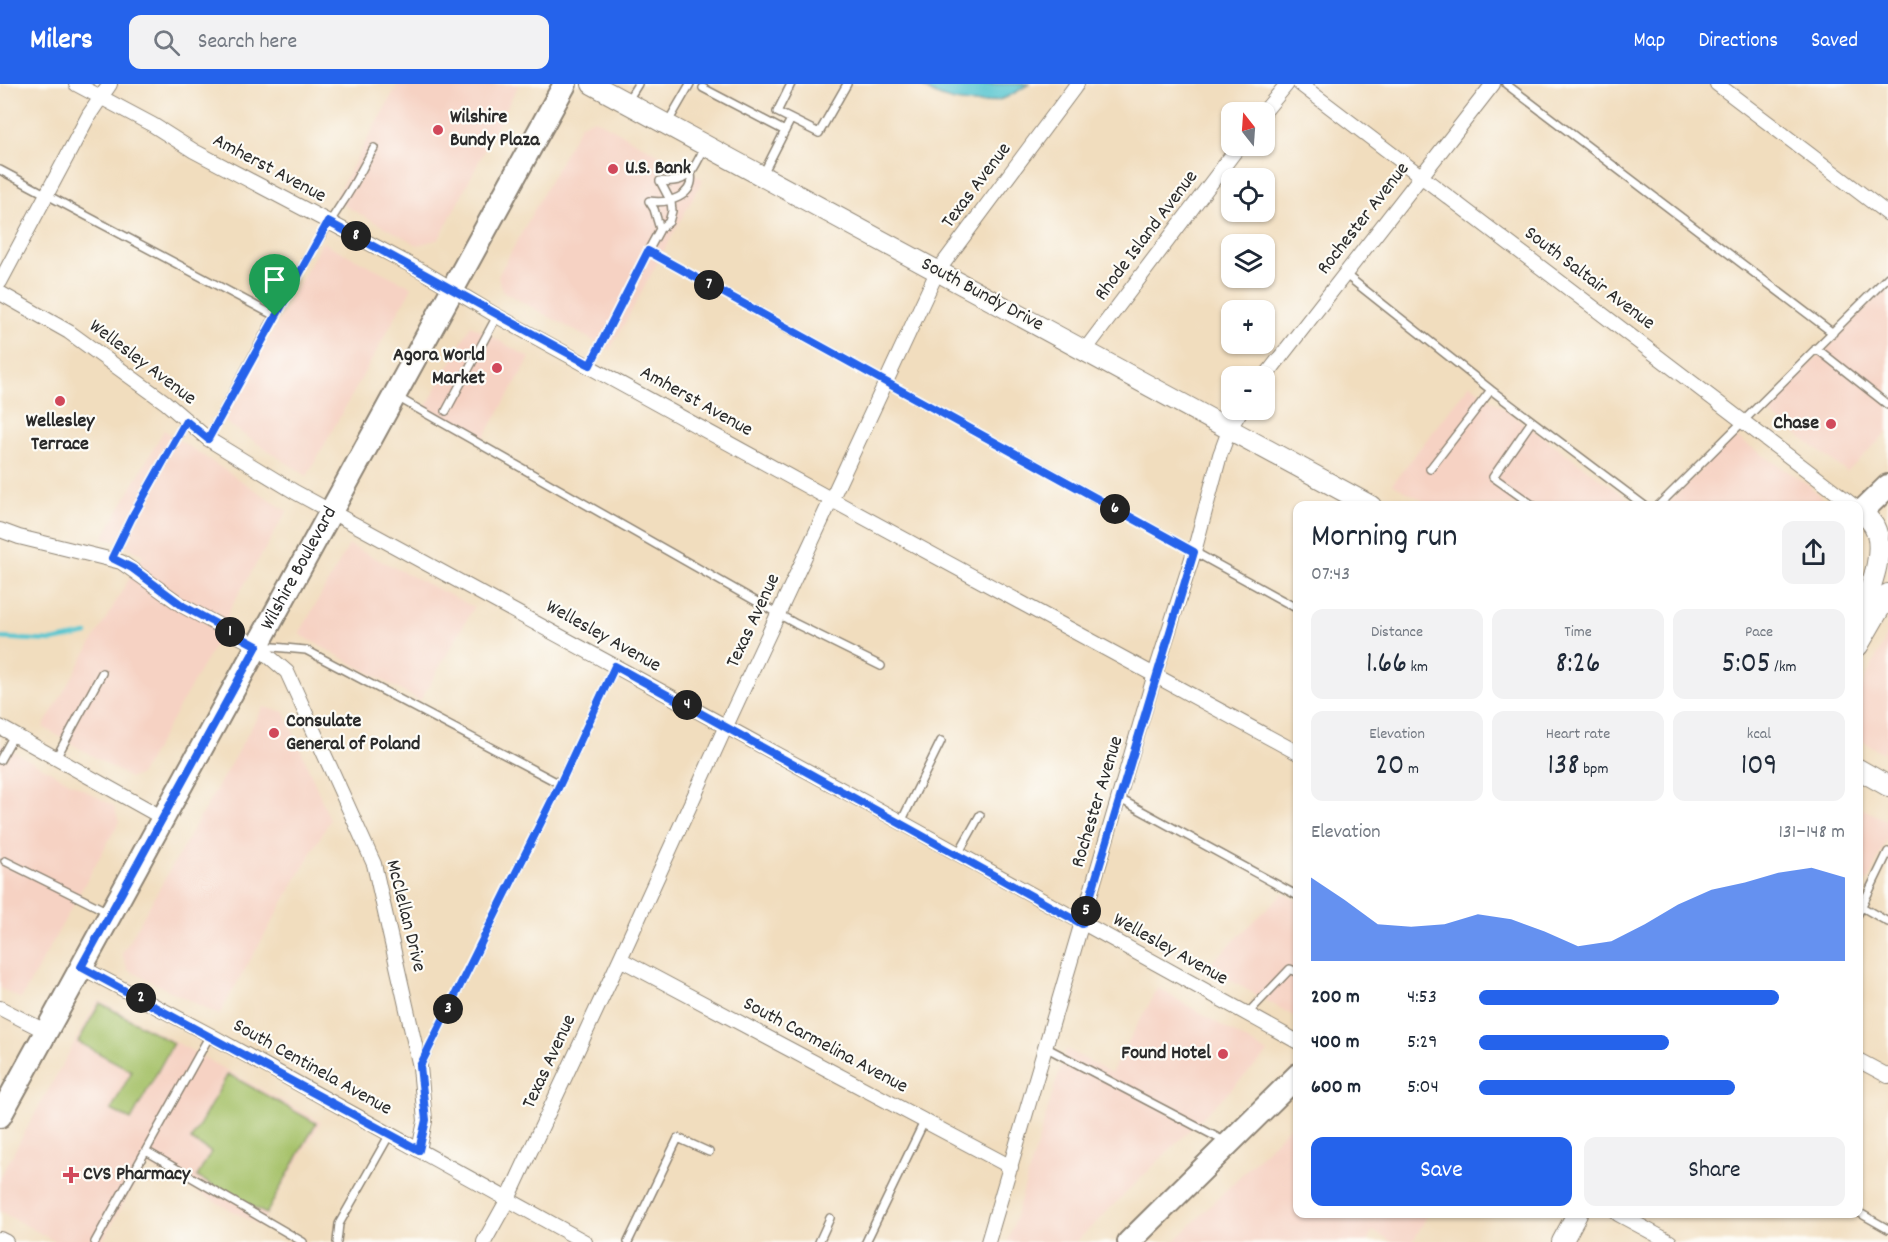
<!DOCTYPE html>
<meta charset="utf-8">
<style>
body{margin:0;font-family:Dekko,sans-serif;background:#f2f2f3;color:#1f2937;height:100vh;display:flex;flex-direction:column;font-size:22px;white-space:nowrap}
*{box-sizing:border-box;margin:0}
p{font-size:20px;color:#747a83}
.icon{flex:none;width:33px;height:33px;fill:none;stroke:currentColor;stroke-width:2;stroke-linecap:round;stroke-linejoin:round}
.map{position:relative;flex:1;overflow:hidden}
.drawer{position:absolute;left:1293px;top:417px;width:570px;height:717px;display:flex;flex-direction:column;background:#fff;border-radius:12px;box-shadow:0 2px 4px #0004}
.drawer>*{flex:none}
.needle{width:39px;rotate:343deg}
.fabs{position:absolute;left:1221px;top:18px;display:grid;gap:12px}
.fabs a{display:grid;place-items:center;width:54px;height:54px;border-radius:12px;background:#fff;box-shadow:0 2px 4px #0004;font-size:30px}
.pin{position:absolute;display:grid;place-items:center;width:51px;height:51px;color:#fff;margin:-62px -26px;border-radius:50% 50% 50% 0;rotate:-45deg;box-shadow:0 0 6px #0007}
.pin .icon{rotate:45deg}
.km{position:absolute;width:30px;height:30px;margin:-15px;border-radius:50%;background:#222;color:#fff;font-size:16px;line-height:30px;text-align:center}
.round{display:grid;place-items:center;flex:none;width:63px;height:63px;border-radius:12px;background:#f2f2f3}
.overview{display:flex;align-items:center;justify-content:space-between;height:102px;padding:0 18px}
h1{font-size:33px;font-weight:600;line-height:45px}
.stats{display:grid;grid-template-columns:repeat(3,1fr);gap:9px;height:102px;padding:6px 18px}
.stats div{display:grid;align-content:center;border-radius:12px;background:#f2f2f3;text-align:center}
.stats b{font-size:30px;font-weight:600}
.stats small{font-size:16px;font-weight:400}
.stats p{font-size:16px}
.chart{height:168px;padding:12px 18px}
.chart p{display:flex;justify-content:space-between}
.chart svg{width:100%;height:108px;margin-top:6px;fill:#2563eb;opacity:.7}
.action{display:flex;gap:12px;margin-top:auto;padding:12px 18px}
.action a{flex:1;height:69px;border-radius:12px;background:#2563eb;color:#fff;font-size:24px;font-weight:600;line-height:69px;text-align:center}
.action a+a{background:#f2f2f3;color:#1f2937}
ul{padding:0 18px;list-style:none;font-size:20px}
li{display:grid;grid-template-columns:96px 72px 1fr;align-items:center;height:45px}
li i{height:15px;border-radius:8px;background:#2563eb}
header{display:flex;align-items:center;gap:36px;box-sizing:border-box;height:84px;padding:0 30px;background:#2563eb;color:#fff}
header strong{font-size:28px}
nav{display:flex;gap:33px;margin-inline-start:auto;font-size:21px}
.search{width:420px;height:54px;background:#f2f2f3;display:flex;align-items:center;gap:15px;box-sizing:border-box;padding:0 21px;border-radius:12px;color:#747a83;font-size:22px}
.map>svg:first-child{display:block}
.built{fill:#f6d2c3}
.green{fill:#a5c167;stroke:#687649;stroke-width:1.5}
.water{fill:#59c6d0;stroke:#42787e;stroke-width:1.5}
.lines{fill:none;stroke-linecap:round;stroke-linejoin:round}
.stream{stroke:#59c6d0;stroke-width:4.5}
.lane-casing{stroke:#8e8474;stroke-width:10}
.street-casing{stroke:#8e8474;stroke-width:16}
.secondary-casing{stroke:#8e8474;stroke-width:22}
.primary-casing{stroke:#8e8474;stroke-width:26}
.lane{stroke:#fff;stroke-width:7}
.street{stroke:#fff;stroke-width:14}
.secondary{stroke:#fff;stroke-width:20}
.primary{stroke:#fff;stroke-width:22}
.route-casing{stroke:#fff;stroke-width:12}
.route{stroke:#2563eb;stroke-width:8}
.poi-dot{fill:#d1495b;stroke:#fdfcf7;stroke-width:2}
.labels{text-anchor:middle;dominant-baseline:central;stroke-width:4.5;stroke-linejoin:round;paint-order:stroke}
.poi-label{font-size:20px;font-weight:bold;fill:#2b2b2b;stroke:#fdfcf7;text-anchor:start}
.street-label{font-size:20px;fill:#2b2b2b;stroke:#fdfcf7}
</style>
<header>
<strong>Milers</strong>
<div class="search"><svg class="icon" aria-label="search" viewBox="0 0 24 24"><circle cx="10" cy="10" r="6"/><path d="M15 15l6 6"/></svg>Search here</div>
<nav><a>Map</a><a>Directions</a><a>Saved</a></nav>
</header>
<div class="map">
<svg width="1888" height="1158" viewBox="0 0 1888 1158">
<rect width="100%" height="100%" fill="#fdfcf7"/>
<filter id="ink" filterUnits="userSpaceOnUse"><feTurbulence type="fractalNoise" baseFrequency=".0167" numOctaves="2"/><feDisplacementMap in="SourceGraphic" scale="12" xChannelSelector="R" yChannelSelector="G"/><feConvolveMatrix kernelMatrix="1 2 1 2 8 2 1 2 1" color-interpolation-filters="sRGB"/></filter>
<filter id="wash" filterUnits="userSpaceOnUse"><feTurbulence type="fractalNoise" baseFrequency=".008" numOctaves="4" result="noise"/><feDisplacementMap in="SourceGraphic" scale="24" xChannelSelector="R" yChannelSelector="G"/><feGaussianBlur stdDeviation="1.35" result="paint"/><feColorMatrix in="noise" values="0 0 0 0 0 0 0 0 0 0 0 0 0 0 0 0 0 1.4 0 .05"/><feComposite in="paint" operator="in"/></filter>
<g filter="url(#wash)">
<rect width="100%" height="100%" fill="#f1ddbe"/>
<!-- built -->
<path class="built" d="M398,0H519L439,155L418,161L334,116Z
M595,35L703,95L610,266L502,207L498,192L581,40Z
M322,158L412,203L307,392L223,337Z
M1888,203V348L1847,388L1764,326Z
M471,241L530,274L482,357L425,325Z
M1470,300L1637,421H1431L1392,400Z
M164,346L287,427L230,525L217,557L140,691L130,694L43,643L143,471L120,459L103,454Z
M1734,352L1809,401L1825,417L1823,421H1666Z
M349,461L474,523L420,617L299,550Z
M1888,549V661L1883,669L1859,655L1858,610Z
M263,623L285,628L330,736L219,931L128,886L122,870Z
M0,660L114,722L119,738L21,915L0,904Z
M1859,723L1888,737V753L1868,798L1859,793Z
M1283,809L1297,817V934L1207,883Z
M1158,904L1268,969L1076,1158H1008L1066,965L1111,989Z
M101,917L321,1038L260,1142L146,1080L102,1158H56L0,1127V1093L97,918Z
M1297,1035L1298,1130H1428L1413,1158H1392L1373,1147L1367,1158H1174Z"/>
<!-- green -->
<path class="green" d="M100,919L173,959L131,1036L111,1026L132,987L78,958Z
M228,990L316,1039L266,1130L197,1093L211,1068L191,1056Z"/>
<!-- water -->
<path class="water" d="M920,0H1029C1021,5 1013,11 1005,14C978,23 941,20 920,0Z"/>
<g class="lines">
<!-- stream -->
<path class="stream" d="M0,554L52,557L87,550"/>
</g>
</g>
<g filter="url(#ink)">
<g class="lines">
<!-- lane casing -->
<g class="lane-casing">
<path id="lane" d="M791,0L777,28L819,49L847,0
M1506,0L1833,249
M703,4L785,47
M628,16L638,0
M668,38L690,0
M0,86L275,232
M763,90L791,35
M660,97C690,100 692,87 705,63
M649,117C668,120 695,113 691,89
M649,117L654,125L660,145
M648,167L660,145L669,138L672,127L671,118L660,97
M1346,191L1491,306L1645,422
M1816,264L1888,321
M590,281L648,167L1298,525
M397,313L796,540L881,582
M446,327L497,232
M1532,337L1493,393L1534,422
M208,355C251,276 292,195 342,119C354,102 363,82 374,64
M1430,385L1491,306
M1658,422L1888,193
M112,474L131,435L186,337
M263,562L306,566L560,700
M56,674L102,589
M0,676L14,651
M1120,715L1298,812
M901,738L941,657
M958,770L980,731
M5,777L108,828
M1862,823L1888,838
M1858,830L1888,768
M1247,930L1290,885L1298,889
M1045,963L1226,1058
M421,981L560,700L615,582
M146,1067L303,1158
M1858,1128L1888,1145
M95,1158L210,951
M337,1158L339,1140L390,1050
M628,1158L678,1054L709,1068
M819,1158L830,1134
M866,1158L924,1038"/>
</g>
<!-- street casing -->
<g class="street-casing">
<path id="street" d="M76,0L153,41L194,67L422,187L497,232L832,416L1298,669
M1300,0L1854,422
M1717,0L1888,130
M1264,28L1287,0
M0,198L89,31L110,0
M0,209L69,248L165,318L208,355L295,408L901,738L1298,958
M1085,266L1239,62
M1264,294L1493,0
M0,446L19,453L121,478L183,522L257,562L287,588L374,780L420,983L425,1037L419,1066
M0,643L163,734
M620,875L1011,1083
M81,883L210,951L585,1158
M0,924L45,947
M1858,976L1888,992
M1618,1130L1670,1158
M0,1155L6,1158
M484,1158L508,1115L620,875L726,642L937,188L1077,0
M988,1158L1155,590L1194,468L1220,371L1230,344L1241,326"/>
</g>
<!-- secondary casing -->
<g class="secondary-casing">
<path id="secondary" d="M592,0L1371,422
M1858,538C1867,512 1888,468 1874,442C1871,437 1866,432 1862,428
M1858,562L1888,510
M1858,685L1888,702
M1562,1158L1577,1130"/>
</g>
<!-- primary casing -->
<g class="primary-casing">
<g id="primary">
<path d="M1858,431L1888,402"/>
<path id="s1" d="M0,1032L565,0"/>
<path d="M1129,1158L1298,991"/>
</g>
</g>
<!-- lane -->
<use href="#lane" class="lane"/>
<!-- street -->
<use href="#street" class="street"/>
<!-- secondary -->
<use href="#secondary" class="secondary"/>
<!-- primary -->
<use href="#primary" class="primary"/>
</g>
</g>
<g class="lines" filter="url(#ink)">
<!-- route casing -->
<g class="route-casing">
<path id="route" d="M328,138C416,184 502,234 590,281L648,167L1194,468L1082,840L615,582L560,700L420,982L426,1036L419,1066L81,883L257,562L183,522L132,484L112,474L131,435L186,337L208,355Z"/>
</g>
<!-- route -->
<use href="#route" class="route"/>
</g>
<!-- markers -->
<g class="poi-dot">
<circle cx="438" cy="46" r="6"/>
<circle cx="613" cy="85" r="6"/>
<circle cx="497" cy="284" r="6"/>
<circle cx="60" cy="317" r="6"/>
<circle cx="1831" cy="340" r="6"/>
<circle cx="274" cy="649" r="6"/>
<circle cx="1223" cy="970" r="6"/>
<path d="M68 1082h6v6h6v6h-6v6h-6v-6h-6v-6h6z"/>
</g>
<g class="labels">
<!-- poi labels -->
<g class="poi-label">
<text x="450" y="34">Wilshire<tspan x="450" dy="23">Bundy Plaza</tspan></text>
<text x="625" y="85">U.S. Bank</text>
<text x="485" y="272" text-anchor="end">Agora World<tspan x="485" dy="23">Market</tspan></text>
<text x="60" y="338" text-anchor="middle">Wellesley<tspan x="60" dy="23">Terrace</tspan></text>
<text x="1819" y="340" text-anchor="end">Chase</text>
<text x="286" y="638">Consulate<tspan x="286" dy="23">General of Poland</tspan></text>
<text x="1211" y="970" text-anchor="end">Found Hotel</text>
<text x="83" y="1091">CVS Pharmacy</text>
</g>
<!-- street labels -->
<g class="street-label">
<text transform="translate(269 85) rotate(28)">Amherst Avenue</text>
<text transform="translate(977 102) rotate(-53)">Texas Avenue</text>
<text transform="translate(1364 135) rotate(-52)">Rochester Avenue</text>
<text transform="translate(1147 152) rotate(-53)">Rhode Island Avenue</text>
<text transform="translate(1589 195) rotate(37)">South Saltair Avenue</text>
<text transform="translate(982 211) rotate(28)">South Bundy Drive</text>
<text transform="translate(142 279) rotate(37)">Wellesley Avenue</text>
<text transform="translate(696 318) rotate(29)">Amherst Avenue</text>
<text stroke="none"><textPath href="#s1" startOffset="624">Wilshire Boulevard</textPath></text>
<text transform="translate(754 537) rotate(-65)">Texas Avenue</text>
<text transform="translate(603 553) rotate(29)">Wellesley Avenue</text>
<text transform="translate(1098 718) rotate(-73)">Rochester Avenue</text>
<text transform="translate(405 832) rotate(76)">McClellan Drive</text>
<text transform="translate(1170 866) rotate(29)">Wellesley Avenue</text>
<text transform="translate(825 962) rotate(28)">South Carmelina Avenue</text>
<text transform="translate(550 978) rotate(-65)">Texas Avenue</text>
<text transform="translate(312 984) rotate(29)">South Centinela Avenue</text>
</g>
</g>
</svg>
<div class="fabs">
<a><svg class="needle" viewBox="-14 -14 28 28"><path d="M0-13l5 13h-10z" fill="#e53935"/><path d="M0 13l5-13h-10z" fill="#747a83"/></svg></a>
<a><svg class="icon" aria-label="locate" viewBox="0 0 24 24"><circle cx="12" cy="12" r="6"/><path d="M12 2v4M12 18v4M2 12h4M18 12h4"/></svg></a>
<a><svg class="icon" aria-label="layers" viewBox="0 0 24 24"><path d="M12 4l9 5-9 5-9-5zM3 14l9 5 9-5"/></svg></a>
<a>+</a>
<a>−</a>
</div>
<div class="pin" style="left:275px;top:232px;background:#1e9e55"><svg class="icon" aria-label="arrive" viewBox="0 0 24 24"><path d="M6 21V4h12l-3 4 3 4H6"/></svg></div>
<b class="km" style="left:230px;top:548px">1</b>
<b class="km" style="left:141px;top:914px">2</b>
<b class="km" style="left:448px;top:925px">3</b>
<b class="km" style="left:687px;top:621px">4</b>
<b class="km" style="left:1086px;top:827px">5</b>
<b class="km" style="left:1115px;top:425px">6</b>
<b class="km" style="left:709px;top:201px">7</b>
<b class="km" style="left:356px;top:152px">8</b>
<section class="drawer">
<div class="overview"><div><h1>Morning run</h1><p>07:43</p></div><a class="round"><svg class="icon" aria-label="share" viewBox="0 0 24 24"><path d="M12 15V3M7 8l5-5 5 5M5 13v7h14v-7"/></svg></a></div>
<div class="stats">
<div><p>Distance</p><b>1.66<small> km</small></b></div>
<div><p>Time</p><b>8:26</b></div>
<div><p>Pace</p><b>5:05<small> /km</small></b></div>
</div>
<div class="stats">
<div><p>Elevation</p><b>20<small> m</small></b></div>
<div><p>Heart rate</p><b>138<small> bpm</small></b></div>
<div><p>kcal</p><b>109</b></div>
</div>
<div class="chart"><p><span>Elevation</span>131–148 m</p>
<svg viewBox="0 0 160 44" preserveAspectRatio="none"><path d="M0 44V10L10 19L20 29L30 30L40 29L50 25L60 27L70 32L80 38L90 36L100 29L110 21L120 15L130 12L140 8L150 6L160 10V44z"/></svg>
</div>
<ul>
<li><b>200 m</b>4:53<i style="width:82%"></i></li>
<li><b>400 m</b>5:29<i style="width:52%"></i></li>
<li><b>600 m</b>5:04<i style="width:70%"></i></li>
</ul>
<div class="action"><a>Save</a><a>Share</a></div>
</section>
</div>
